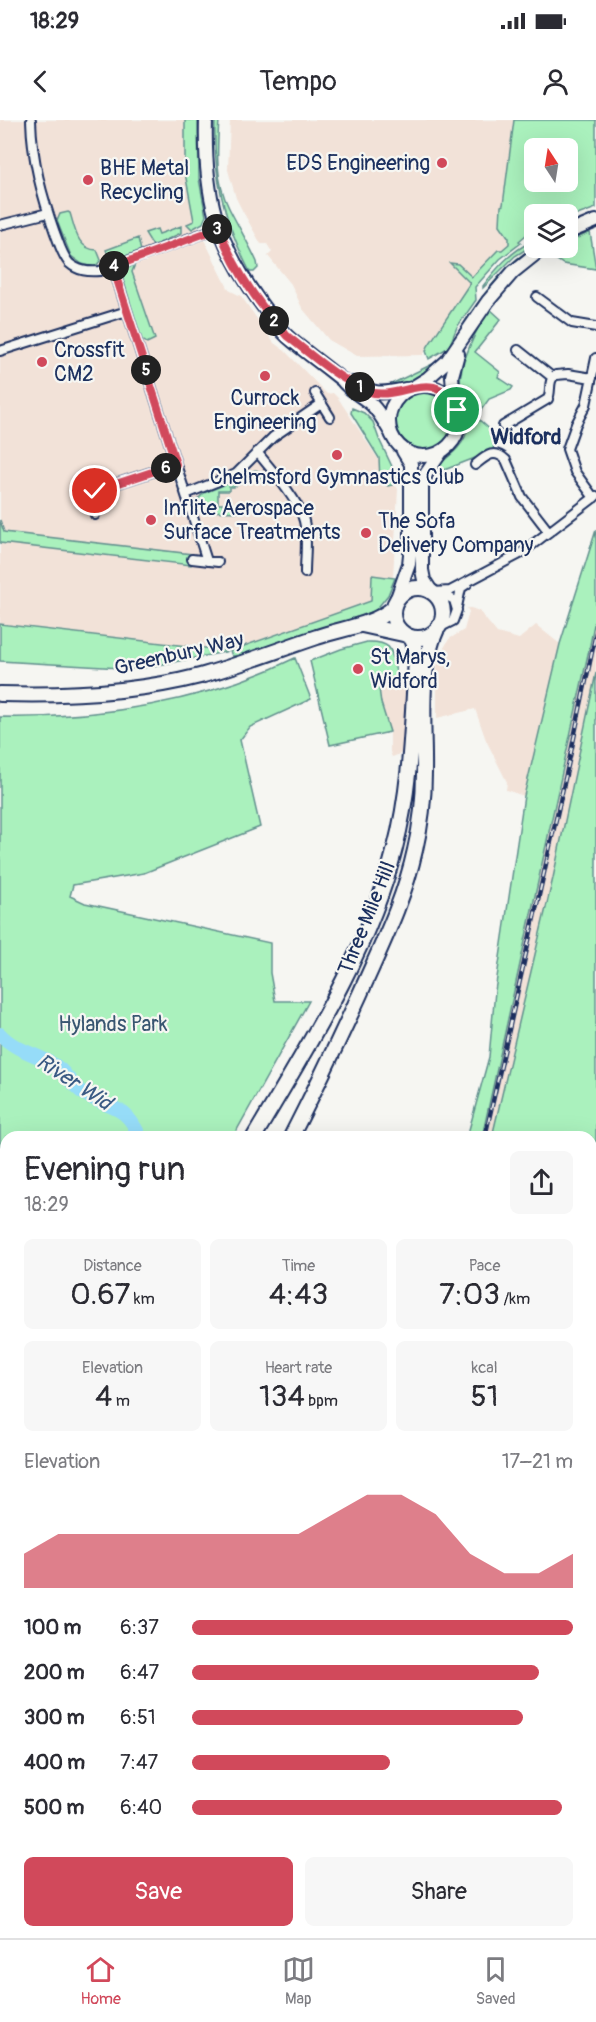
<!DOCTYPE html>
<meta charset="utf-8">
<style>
body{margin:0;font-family:Pangolin,sans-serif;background:#f7f7f7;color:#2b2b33;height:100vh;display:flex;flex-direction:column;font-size:22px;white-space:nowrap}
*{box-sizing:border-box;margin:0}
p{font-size:20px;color:#7c7c81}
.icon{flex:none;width:33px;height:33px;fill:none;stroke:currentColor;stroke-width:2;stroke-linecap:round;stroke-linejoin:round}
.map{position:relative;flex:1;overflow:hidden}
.details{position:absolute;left:0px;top:1011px;width:597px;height:807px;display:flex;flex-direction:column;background:#fff;border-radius:18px 18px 0 0;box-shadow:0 6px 24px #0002}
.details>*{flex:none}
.needle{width:39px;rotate:348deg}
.tools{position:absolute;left:524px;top:18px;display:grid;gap:12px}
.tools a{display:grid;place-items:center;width:54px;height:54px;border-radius:9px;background:#fff;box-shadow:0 6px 24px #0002;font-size:30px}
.pin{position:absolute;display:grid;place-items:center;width:51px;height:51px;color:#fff;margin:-26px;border:3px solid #fff;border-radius:50%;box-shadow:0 2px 6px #0007}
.km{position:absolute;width:30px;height:30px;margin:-15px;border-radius:50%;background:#222;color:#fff;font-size:16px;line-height:30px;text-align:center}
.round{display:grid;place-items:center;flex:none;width:63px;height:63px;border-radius:9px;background:#f7f7f7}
.headline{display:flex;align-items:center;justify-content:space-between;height:102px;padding:0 24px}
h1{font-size:33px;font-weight:600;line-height:45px}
.stats{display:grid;grid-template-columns:repeat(3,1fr);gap:9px;height:102px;padding:6px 24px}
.stats div{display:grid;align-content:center;border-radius:9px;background:#f7f7f7;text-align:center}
.stats b{font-size:30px;font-weight:600}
.stats small{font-size:16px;font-weight:400}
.stats p{font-size:16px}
.chart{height:168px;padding:12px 24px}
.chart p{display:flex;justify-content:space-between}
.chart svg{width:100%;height:108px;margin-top:6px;fill:#d1495b;opacity:.7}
.button{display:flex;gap:12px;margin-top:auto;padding:12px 24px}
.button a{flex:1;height:69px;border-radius:9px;background:#d1495b;color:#fff;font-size:24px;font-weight:600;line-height:69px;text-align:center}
.button a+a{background:#f7f7f7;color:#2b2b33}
ul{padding:0 24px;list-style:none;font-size:20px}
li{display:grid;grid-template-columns:96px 72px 1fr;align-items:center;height:45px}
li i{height:15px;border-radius:8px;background:#d1495b}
.status{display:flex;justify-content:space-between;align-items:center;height:42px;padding:0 30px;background:#fff;direction:ltr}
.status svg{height:16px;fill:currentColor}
header{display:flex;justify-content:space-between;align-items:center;height:78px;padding:0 24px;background:#fff;font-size:27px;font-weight:600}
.menu{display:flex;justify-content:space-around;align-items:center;height:84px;border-top:2px solid #e1e1e2;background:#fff;font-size:16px;color:#7c7c81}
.menu a{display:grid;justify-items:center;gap:3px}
.menu .active{color:#d1495b}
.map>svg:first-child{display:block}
.built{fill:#f2e2d8}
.green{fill:#aaf1bd;stroke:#62908e;stroke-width:1.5;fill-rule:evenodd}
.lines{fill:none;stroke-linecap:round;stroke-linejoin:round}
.river{stroke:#96dcf8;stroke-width:14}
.minor-casing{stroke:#1b2f5e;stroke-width:12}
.primary-casing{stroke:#1b2f5e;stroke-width:16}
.trunk-casing{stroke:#1b2f5e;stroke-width:18}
.minor{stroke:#f6f6f2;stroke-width:8}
.primary{stroke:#f6f6f2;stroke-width:12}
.trunk{stroke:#f6f6f2;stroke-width:14}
.rail-casing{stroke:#1b2f5e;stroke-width:4.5}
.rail{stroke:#f6f6f2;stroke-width:2;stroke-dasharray:7;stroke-linecap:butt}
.route-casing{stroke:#fff;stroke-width:12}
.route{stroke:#d1495b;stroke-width:8}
.poi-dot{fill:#d1495b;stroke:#f6f6f2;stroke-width:2}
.labels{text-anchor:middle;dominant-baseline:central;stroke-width:4.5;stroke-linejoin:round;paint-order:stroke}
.poi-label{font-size:21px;fill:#1b2f5e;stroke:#f6f6f2;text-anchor:start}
.street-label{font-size:21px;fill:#1b2f5e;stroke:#f6f6f2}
.park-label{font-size:21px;fill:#385671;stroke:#f6f6f2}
.neighbourhood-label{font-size:22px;font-weight:bold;fill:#1b2f5e;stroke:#f6f6f2}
.water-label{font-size:22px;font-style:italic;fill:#3a5a84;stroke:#f6f6f2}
</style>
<div class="status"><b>18:29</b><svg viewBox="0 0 49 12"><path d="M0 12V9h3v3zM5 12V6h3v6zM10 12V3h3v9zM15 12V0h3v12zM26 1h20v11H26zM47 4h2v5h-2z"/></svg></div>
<header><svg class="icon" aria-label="back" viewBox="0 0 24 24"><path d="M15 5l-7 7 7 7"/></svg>Tempo<svg class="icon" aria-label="person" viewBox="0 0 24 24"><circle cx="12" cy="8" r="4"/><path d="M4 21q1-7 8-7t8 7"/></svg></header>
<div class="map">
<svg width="596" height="1818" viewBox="0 0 596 1818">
<rect width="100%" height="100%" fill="#f6f6f2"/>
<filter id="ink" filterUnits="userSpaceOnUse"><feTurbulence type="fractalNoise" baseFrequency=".0167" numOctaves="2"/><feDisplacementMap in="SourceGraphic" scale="12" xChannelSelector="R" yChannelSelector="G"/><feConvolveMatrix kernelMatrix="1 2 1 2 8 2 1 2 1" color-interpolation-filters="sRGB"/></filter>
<g filter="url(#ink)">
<!-- built -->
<path class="built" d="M0,0H185V53L195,101L229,170L241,176L274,223L285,231L327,274L333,273L338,278L398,369L393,457L372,456L371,481L230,531L0,504V423L191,445L192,434L3,412L0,400Z
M230,0H514L503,86H501L500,105L509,118V124L502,130H498L472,157L451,144L470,163L423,235L357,236L329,220L302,188L291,164L268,136L272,132L267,124H261L242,90L236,78L228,50Z
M467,488H471L479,491L497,513L519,519L536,505L560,524L524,676L506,670L507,662L486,620L475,589L437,598V540L449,519L464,510L469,492Z
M596,494V553L553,758L492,1017H482Z
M398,559L405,564L409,574L403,633L392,637L390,632V612L381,583L379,568Z"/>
<!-- green -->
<path class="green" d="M185,0H198L199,59L206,96L203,103L192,109L187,104L194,101L185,53Z
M215,0H219C217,29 215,61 229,88C238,106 249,124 257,142L258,148L254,152H250C224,101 213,57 215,0Z
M514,0H596V88L567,99V94H534V108L519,121L521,123L500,139L475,167L476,180L457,207L449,227L429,239L426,231L428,226L470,163L450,143L458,144L472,157L498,130H502L509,124V118L500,105L501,86L503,85ZM534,28H567V62H534Z
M68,92L70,93C75,108 77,130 97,130L101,140L95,147L82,144L71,136L57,101L60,94Z
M181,106V113L153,126L145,113L157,109L159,114Z
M590,112L596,149L563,144L548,134L558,128H567V123Z
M138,118L141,131L117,140L109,137L106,130Z
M531,122L533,125L515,136L483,168V166C496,149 511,131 531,122Z
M532,129L509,149L453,225C463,198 506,141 532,129Z
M135,144L132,152L155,219L147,223L141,219L123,159L125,150Z
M490,189L501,199L475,232L500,252L498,257L513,267L511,270L489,279L476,297L495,314L493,331L439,352L436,348C446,337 459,331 465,317C473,299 461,285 460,267C458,247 478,204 490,189Z
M443,239L416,260L379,270Z
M396 300a29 29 0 1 1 58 0a29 29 0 1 1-58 0Z
M352,288L364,293L373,302L379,319L396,355V364L388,366L380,361L379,338L353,296L351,293Z
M255,350L263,352L264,357L262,358L254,356L234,367H229V371H218V384H223V387H243V392L196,391L195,382L204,373L236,360Z
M0,400L4,412L192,434L191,445L0,423Z
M596,410V494L590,525L482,1017H467L489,937L495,871L524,676L560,524Z
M372,455L395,458L388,475L375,491L243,535L232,536L230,531L138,549L0,541V504L230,531L371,481Z
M367,522C398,521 390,535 398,559L379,568L381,583L390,612L330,625L310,541L341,529Z
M295,538L311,579L250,607L240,620L260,707L144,753L73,765L70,776L85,783L270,823V853L275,881H309L233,1017H6V1413L0,1429V597C99,599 206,582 295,538Z
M596,553V1698L591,1702V1017H492L553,758Z
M444,1812H557L560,1818H441Z"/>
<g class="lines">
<!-- river -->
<path class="river" d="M0,914C13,929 35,934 53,944C65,950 71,965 83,973C111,991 124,982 140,1017
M458,1812V1818"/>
<!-- minor casing -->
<g class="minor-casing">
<path id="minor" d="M31,0C32,40 42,76 55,113C59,123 62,135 69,143C78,151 88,152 100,151L218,108
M0,105L48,93
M113,147L207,441
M537,177L572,203L596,207
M518,230L552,257
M0,231L127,191
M315,273L330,297
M503,306L548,279C552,271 547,260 556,255L568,254L592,258
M257,332C271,349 299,381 304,401C308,417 305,436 305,453
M475,345C486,336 494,328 506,340L522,377L549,412
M82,356L95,395
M88,373L176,344
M186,374L236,354L273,317L321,284
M594,378L575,352L567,329L576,304L586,285L596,238
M192,439L218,442
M433,472L450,471L520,434L596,376
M457,487L461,468L467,464
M439,508L453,501L457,490L454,480L441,473"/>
</g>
<!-- primary casing -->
<g class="primary-casing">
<path id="primary" d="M206,0C204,75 215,119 259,181C268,193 277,207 288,217C305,232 324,245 342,260C350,271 362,276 372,285C380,293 385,303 391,313
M567,113L596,101
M353,263C374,275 382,274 405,269
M389 301a35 35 0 1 1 70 0a35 35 0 1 1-70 0Z
M415,266L428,258L447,241L488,181L513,152L543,128
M454,281L452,256L458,234
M431,471L424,460L422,450V367L426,354L441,332
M397,478L409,444L411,425V344L403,331"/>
</g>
<!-- trunk casing -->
<g class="trunk-casing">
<path id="trunk" d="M393 493a25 25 0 1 1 50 0a25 25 0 1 1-50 0Z
M362,505L403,514
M0,574C67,576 134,573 200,556C240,545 278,530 317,517C342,508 372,506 393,488
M254,1017C307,927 369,831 395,728C411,667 412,602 416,539L415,527L411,517
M291,1017C315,970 338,922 360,874C381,826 404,781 415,730C421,705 424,679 424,653C425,608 417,550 437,509
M0,1475L6,1460
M0,1578L6,1560"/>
</g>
<!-- minor -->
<use href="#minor" class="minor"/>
<!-- primary -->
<use href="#primary" class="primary"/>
<!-- trunk -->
<use href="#trunk" class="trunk"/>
<!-- rail casing -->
<g class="rail-casing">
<path id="rail" d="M485,1017L571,632L596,513
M261,1818L263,1812"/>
</g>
<!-- rail -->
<use href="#rail" class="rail"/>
</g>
</g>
<g class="lines" filter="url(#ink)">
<!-- route casing -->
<g class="route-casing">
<path id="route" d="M95,371L176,344L113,147L219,108C233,148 259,185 287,216C313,236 337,258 367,271C399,284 436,242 457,290"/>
</g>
<!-- route -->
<use href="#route" class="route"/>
</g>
<!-- markers -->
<g class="poi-dot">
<circle cx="442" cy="43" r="6"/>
<circle cx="88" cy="60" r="6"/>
<circle cx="42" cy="242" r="6"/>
<circle cx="265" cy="256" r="6"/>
<circle cx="337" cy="335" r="6"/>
<circle cx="151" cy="400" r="6"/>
<circle cx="366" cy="413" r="6"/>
<circle cx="358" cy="549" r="6"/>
</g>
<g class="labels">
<!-- poi labels -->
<g class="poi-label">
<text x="430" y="43" text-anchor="end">EDS Engineering</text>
<text x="100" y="48">BHE Metal<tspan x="100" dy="24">Recycling</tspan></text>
<text x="54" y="230">Crossfit<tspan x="54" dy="24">CM2</tspan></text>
<text x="265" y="278" text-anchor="middle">Currock<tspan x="265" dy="24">Engineering</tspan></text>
<text x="337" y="357" text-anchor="middle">Chelmsford Gymnastics Club</text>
<text x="163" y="388">Inflite Aerospace<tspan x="163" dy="24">Surface Treatments</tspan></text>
<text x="378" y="401">The Sofa<tspan x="378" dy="24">Delivery Company</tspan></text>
<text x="370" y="537">St Marys,<tspan x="370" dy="24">Widford</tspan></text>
</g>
<!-- street labels -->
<g class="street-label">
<text transform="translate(179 534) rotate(-13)">Greenbury Way</text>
<text transform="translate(367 798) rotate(-68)">Three Mile Hill</text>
</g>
<!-- park labels -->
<g class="park-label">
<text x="113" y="904">Hylands Park</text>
</g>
<!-- neighbourhood labels -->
<g class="neighbourhood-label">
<text x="526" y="317">Widford</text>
</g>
<!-- water labels -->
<g class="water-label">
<text transform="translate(74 962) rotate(33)">River Wid</text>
</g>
</g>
</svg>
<div class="tools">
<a><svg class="needle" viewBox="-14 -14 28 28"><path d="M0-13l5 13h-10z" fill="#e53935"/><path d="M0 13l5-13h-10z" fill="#7c7c81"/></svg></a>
<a><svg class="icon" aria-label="layers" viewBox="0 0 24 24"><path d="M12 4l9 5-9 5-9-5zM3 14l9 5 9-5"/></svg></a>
</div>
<div class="pin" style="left:457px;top:290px;background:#1e9e55"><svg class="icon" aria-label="arrive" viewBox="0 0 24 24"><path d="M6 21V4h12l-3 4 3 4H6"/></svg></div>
<div class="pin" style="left:95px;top:371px;background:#d93025"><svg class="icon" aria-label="check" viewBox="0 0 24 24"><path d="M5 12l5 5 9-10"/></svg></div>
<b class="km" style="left:360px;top:267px">1</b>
<b class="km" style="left:274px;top:201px">2</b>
<b class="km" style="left:217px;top:109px">3</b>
<b class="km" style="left:114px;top:146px">4</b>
<b class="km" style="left:146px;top:250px">5</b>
<b class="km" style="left:166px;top:348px">6</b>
<section class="details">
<div class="headline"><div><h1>Evening run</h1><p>18:29</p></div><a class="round"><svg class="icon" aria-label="share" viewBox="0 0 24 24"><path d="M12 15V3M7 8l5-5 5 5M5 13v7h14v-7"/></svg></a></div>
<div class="stats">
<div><p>Distance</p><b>0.67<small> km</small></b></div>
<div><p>Time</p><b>4:43</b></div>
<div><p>Pace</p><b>7:03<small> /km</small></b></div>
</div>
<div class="stats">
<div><p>Elevation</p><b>4<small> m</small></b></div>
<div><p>Heart rate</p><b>134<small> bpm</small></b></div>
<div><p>kcal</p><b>51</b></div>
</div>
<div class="chart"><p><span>Elevation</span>17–21 m</p>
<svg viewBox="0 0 160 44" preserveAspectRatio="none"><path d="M0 44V30L10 22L20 22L30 22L40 22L50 22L60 22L70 22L80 22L90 14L100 6L110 6L120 14L130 30L140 38L150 38L160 30V44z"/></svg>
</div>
<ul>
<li><b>100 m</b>6:37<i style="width:100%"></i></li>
<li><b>200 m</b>6:47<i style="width:91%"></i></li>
<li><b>300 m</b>6:51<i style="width:87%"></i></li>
<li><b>400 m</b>7:47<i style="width:52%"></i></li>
<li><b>500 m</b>6:40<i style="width:97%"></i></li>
</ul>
<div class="button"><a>Save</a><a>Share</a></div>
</section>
</div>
<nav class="menu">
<a class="active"><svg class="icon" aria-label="home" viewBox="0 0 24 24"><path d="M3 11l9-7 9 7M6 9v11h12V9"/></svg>Home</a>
<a><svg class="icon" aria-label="map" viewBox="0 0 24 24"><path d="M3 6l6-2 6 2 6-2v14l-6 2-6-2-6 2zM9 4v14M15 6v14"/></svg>Map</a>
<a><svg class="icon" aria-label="saved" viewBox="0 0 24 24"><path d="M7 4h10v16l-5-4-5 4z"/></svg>Saved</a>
</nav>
